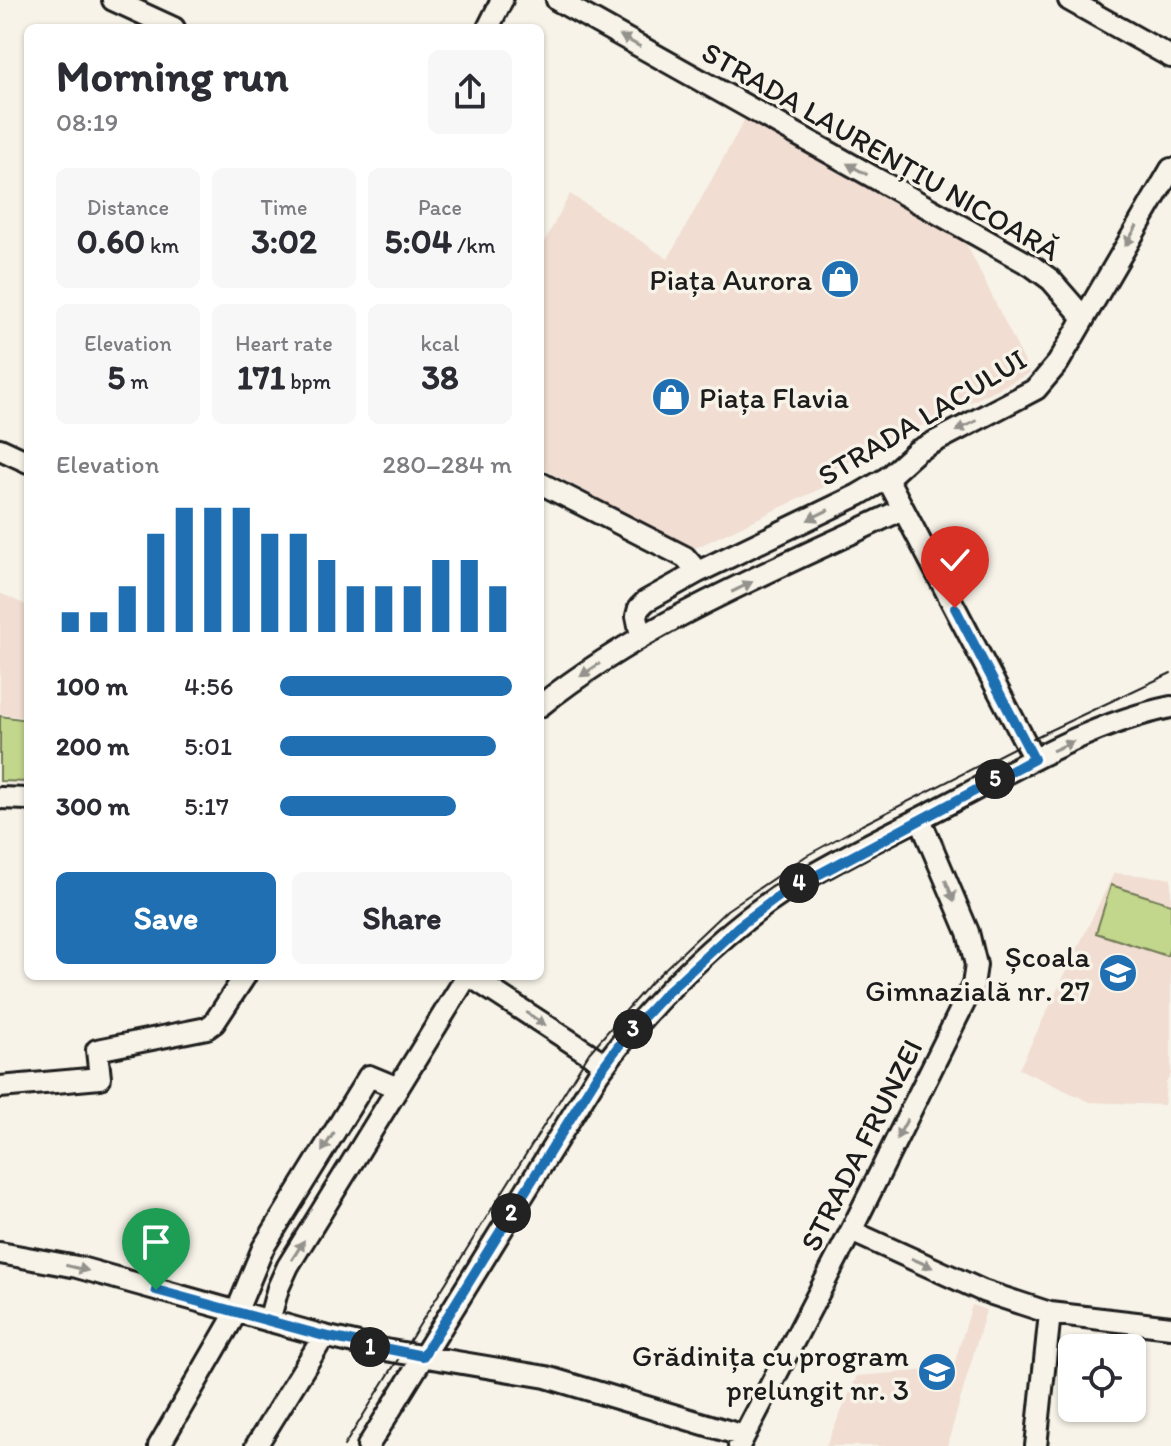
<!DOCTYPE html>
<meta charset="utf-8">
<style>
body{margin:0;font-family:Itim,sans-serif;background:#f7f7f7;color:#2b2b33;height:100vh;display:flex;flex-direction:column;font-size:30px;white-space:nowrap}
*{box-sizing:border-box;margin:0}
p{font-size:26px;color:#7c7c81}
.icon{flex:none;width:44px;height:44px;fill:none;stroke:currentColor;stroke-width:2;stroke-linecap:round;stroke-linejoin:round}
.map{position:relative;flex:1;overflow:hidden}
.drawer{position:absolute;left:24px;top:24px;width:520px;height:956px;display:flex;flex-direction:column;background:#fff;border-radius:12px;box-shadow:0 2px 6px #0004}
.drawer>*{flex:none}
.tools{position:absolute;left:1058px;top:1334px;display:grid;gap:16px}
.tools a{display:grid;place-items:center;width:88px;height:88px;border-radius:12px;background:#fff;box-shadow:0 2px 6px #0004;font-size:40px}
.pin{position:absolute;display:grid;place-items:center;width:68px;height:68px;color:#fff;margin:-82px -34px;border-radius:50% 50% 50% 0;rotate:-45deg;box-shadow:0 0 8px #0007}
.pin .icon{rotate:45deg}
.km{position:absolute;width:40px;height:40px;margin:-20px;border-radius:50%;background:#222;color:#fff;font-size:22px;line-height:40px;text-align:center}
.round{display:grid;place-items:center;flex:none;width:84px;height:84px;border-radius:12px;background:#f7f7f7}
.summary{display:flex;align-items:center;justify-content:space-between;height:136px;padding:0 32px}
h1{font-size:44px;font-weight:800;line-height:60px}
.figures{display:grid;grid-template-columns:repeat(3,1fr);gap:12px;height:136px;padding:8px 32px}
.figures div{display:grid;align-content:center;border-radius:12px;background:#f7f7f7;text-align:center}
.figures b{font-size:34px;font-weight:800}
.figures small{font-size:22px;font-weight:400}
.figures p{font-size:22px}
.chart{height:224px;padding:16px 32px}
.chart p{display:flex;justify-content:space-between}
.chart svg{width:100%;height:144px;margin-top:8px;stroke:#1f6fb2;stroke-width:6}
.button{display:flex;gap:16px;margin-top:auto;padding:16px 32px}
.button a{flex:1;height:92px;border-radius:12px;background:#1f6fb2;color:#fff;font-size:32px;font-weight:800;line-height:92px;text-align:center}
.button a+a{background:#f7f7f7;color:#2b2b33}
ul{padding:0 32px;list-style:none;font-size:26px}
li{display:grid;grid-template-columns:128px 96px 1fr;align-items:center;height:60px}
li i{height:20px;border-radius:10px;background:#1f6fb2}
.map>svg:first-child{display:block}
.built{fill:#f1ddd2}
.green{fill:#c2d68c;stroke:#6f7954;stroke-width:2}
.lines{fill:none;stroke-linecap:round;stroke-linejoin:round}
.minor-casing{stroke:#1c1c1c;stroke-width:26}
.minor{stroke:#f7f3e8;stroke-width:20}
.tram{stroke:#1c1c1c;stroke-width:2}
.oneway{fill:#94928c}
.route-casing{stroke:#fff;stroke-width:16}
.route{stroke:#1f6fb2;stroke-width:10}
.labels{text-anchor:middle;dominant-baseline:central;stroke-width:7;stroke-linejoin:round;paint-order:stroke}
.street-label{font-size:30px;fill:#1c1c1c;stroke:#f7f3e8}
.poi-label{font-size:30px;fill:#1c1c1c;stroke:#f7f3e8;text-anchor:end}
</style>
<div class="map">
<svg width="1171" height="1446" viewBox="0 0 1171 1446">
<rect width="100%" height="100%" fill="#f7f3e8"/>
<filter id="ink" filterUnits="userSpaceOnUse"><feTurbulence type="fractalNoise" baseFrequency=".0125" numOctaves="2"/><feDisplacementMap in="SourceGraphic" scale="16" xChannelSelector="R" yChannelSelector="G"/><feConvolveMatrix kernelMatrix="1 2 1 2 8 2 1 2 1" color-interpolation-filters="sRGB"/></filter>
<g filter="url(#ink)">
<!-- built -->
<path class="built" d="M746,117L961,233L1030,373L836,468L841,479L693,549L540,467V250L570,194L668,259Z
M0,593L28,606V718L0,714Z
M1114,873L1171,878V1074L1166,1083L1164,1105L1090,1102L1019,1069Z
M972,1305L986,1310L947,1446H826L857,1376L953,1368Z"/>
<!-- green -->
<path class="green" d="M0,716L28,720V782L0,781Z
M1111,885L1171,904V945L1167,956L1096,933Z"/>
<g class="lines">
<!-- minor casing -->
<g class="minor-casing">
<path id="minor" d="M113,0L174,28
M557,0L1032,266L1051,280L1084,318
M1069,0L1171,57
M488,28L502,0
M0,449L28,462
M887,478L1034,759
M540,483L685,557L698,572
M641,636L637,616L639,608L646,601L698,572L858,495L887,478L917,451L1036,389L1058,363L1171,169
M540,706C647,620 780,568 903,509
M0,798L28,799
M470,976L605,1064
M0,1087L100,1078L97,1050L207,1028L214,1023L245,976
M851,1231L983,1291L1050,1313L1171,1327
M0,1253L77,1267L324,1336L385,1350L546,1377L744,1436
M269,1321L278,1288L288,1266L467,976
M159,1446L236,1313L263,1248L369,1076L398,1088
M256,1446L324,1336
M368,1446L598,1074C646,1007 724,929 794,886C849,852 909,825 965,795C1031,760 1098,722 1171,707
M739,1446L851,1231L973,985L976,965L968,932L920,819
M1036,1446L1050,1313"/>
</g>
<!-- minor -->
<use href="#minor" class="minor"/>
<!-- tram -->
<path class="tram" d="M344,1446L589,1053L650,983L727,910L806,856L862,825L1025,742L1171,673"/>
</g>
<!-- one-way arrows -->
<defs><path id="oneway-solid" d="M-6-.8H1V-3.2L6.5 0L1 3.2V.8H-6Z" transform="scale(2)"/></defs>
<g class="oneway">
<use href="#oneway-solid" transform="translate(630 41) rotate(-151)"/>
<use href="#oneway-solid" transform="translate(857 169) rotate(-151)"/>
<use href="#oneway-solid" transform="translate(1131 236) rotate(120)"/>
<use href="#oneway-solid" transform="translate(966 426) rotate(153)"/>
<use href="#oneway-solid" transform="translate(818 515) rotate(154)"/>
<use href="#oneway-solid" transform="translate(742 587) rotate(-26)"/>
<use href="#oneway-solid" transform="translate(590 670) rotate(146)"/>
<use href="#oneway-solid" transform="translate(1063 746) rotate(-24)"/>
<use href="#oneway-solid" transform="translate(950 891) rotate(67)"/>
<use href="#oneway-solid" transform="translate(536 1019) rotate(33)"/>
<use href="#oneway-solid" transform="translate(902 1129) rotate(118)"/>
<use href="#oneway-solid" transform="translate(328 1142) rotate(122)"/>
<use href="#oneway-solid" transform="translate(298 1250) rotate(-58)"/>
<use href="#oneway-solid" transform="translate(922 1263) rotate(24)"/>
<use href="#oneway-solid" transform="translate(77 1268) rotate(13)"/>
</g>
</g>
<g class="lines" filter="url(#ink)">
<!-- route casing -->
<g class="route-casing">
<path id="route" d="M156,1290L324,1336L423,1356L598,1074L626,1036L663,996L739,926L782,894L1034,759L955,608"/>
</g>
<!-- route -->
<use href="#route" class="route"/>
</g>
<!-- icons -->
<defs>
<g id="shop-disc" transform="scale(2)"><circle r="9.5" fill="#1f6fb2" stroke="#f7f3e8"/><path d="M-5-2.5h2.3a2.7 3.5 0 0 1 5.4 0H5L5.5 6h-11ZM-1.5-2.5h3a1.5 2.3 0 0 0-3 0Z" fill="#fff"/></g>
<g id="school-disc" transform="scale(2)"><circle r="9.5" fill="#1f6fb2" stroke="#f7f3e8"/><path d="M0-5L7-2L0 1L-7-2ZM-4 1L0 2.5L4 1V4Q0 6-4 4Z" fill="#fff"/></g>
</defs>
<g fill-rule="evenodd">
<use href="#shop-disc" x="840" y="279"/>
<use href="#shop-disc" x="671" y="397"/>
<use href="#school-disc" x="1118" y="973"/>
<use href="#school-disc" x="937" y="1372"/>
</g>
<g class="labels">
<!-- street labels -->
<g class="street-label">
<text transform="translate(881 151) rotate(30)">STRADA LAURENȚIU NICOARĂ</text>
<text transform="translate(922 417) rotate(-31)">STRADA LACULUI</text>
<text transform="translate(861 1145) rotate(-63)">STRADA FRUNZEI</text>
</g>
<!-- poi labels -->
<g class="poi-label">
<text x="812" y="279">Piața Aurora</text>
<text x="699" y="397" text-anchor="start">Piața Flavia</text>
<text x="1090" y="956">Școala<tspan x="1090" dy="34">Gimnazială nr. 27</tspan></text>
<text x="909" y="1355">Grădinița cu program<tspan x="909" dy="34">prelungit nr. 3</tspan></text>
</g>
</g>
</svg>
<div class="tools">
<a><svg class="icon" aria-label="locate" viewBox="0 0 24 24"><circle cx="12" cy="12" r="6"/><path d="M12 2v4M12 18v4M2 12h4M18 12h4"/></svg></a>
</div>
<div class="pin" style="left:156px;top:1290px;background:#1e9e55"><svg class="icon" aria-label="arrive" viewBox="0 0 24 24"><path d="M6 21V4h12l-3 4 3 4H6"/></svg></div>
<div class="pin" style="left:955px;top:608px;background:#d93025"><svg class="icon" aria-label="check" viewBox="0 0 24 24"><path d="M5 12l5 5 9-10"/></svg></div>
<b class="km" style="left:370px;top:1347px">1</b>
<b class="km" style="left:511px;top:1213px">2</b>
<b class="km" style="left:633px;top:1029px">3</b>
<b class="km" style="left:799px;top:883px">4</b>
<b class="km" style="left:995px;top:779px">5</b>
<section class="drawer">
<div class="summary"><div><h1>Morning run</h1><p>08:19</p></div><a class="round"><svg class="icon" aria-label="share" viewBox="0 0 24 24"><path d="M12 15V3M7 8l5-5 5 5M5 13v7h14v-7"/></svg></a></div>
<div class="figures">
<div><p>Distance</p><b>0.60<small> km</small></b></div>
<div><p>Time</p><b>3:02</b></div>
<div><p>Pace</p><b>5:04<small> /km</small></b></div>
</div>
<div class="figures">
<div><p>Elevation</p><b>5<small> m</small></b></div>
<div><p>Heart rate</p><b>171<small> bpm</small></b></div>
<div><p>kcal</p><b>38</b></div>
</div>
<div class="chart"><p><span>Elevation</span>280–284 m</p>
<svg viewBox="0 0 160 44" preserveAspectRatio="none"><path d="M5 44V38M15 44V38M25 44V30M35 44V14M45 44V6M55 44V6M65 44V6M75 44V14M85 44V14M95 44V22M105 44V30M115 44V30M125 44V30M135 44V22M145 44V22M155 44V30"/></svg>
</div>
<ul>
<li><b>100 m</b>4:56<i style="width:100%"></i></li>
<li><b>200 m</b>5:01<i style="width:93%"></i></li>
<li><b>300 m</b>5:17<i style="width:76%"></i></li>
</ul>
<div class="button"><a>Save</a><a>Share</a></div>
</section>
</div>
